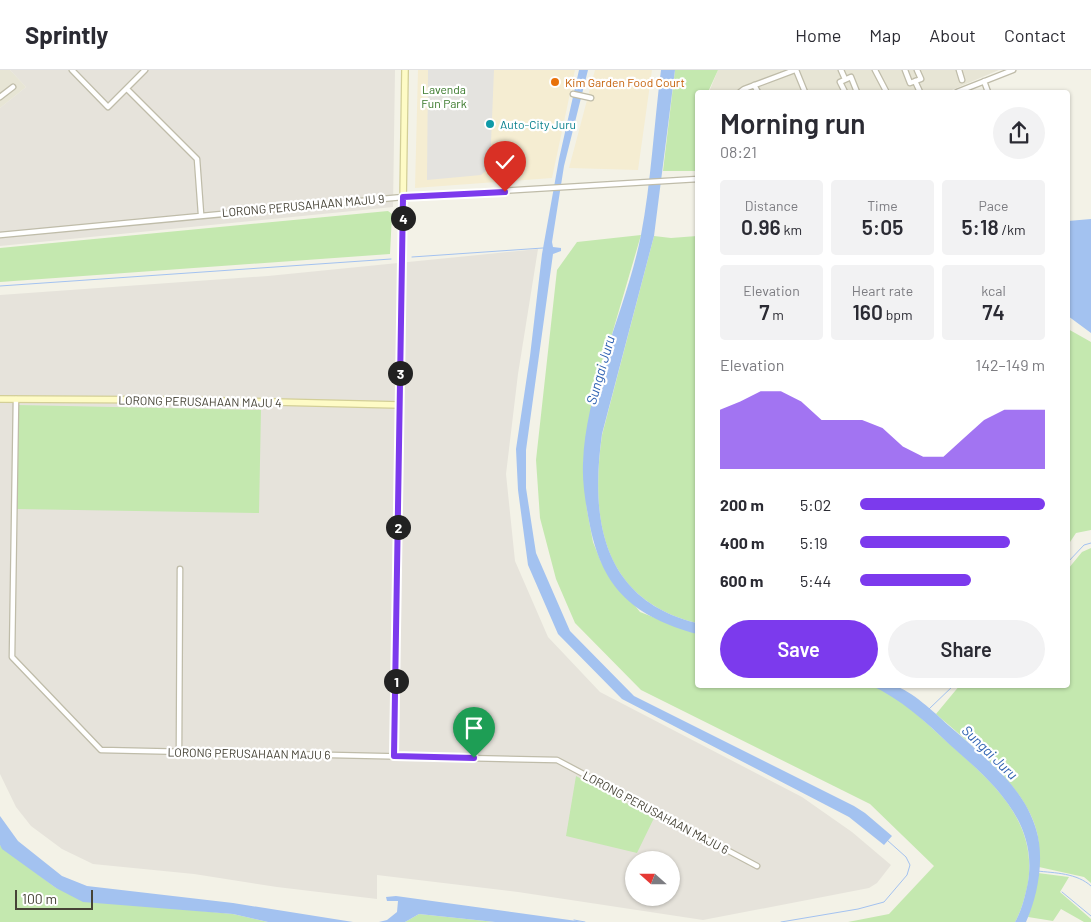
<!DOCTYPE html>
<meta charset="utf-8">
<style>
body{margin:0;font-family:Barlow,sans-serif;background:#f2f2f3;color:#2b2b33;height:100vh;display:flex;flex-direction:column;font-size:19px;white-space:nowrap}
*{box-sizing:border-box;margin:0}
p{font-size:16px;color:#7c7c81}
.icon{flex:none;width:28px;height:28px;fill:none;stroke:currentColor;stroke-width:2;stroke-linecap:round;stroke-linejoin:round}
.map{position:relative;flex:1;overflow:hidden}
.side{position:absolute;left:695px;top:20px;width:375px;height:598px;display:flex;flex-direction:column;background:#fff;border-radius:5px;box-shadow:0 1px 4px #0004}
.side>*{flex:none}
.needle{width:32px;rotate:291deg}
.fabs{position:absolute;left:625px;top:781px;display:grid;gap:10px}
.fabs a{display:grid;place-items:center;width:55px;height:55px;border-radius:50%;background:#fff;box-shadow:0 1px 4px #0004;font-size:25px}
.scale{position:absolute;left:15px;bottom:12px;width:78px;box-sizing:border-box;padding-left:5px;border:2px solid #464336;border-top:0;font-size:14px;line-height:18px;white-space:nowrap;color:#464336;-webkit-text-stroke:4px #fff;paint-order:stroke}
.pin{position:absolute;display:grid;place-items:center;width:42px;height:42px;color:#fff;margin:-51px -21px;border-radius:50% 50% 50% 0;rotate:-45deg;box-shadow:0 0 5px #0007}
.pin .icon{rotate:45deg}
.km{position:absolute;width:25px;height:25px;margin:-12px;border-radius:50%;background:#222;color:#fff;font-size:14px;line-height:25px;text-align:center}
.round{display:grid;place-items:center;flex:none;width:52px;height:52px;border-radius:26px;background:#f2f2f3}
.headline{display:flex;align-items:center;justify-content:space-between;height:85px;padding:0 25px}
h1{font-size:28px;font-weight:600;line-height:38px}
.figures{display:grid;grid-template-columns:repeat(3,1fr);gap:8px;height:85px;padding:5px 25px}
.figures div{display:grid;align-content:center;border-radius:5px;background:#f2f2f3;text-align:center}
.figures b{font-size:21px;font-weight:600}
.figures small{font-size:14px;font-weight:400}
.figures p{font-size:14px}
.chart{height:140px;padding:10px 25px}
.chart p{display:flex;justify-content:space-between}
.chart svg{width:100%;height:90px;margin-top:5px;fill:#7c3aed;opacity:.7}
.action{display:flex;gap:10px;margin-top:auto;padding:10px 25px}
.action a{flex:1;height:58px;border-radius:30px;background:#7c3aed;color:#fff;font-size:20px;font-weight:600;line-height:58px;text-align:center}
.action a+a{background:#f2f2f3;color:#2b2b33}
ul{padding:0 25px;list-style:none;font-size:16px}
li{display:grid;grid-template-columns:80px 60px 1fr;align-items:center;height:38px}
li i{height:12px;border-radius:6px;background:#7c3aed}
header{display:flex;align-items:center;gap:30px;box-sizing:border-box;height:70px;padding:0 25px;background:#fff;border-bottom:1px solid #e1e1e2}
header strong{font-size:24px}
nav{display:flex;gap:28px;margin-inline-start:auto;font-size:18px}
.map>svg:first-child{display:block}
.residential{fill:#e7e5d5}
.commercial{fill:#f5edd2}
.industrial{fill:#e6e3db;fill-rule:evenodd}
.green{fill:#c4e8af}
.parking{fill:#e4e3df}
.water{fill:#a3c2f0}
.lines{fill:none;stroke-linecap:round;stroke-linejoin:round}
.stream{stroke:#a3c2f0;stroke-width:1}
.street-casing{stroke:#bfbca9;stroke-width:7}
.secondary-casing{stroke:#d3cf97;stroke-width:8}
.street{stroke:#fff;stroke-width:4.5}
.secondary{stroke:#fefbc6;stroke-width:5.5}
.route-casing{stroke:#fff;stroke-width:10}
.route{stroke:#7c3aed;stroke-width:6}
.food-dot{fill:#e8710a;stroke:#fff;stroke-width:2}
.culture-dot{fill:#0f9aa8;stroke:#fff;stroke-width:2}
.labels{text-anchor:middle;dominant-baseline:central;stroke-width:4.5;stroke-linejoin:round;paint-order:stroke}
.food-label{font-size:12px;fill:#c56008;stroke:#fff;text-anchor:start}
.park-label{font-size:12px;fill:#387829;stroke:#fff}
.culture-label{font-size:12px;fill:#0d838f;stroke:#fff;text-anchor:start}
.street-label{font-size:12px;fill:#464336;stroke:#fff}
.water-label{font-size:14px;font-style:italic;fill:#2f62b2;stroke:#fff}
</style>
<header>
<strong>Sprintly</strong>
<nav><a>Home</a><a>Map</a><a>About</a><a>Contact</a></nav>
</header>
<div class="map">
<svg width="1091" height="852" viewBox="0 0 1091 852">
<rect width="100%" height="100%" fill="#f3f2e7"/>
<!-- residential -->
<path class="residential" d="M0,0H10L26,17L0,38Z
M718,0H999L947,22H709Z"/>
<!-- commercial -->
<path class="commercial" d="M418,0H575L552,108L415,118Z
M595,0H652L638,100L569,98Z"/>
<!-- industrial -->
<path class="industrial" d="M10,0H395L393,137L0,176V38L26,17Z
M538,179L518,304L506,404L515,491L548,567L600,622L802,727L852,762L891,795L877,813L869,818L703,850L518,822L377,805V829L277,817L194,804L93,794L62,779L31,756L16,737L0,704V225L268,206ZM634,790H671V828H634Z"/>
<!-- green -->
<path class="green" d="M675,0H718L708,22H698L696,101H663Z
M388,141L392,144L390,184L0,212V178Z
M641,165L596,319L583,395L587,440L593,472L601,492L640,542L697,564L698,615C741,615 784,615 827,615C840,615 860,611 872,616C900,626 923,650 945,670C988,708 1038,748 1028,813C1025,826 1022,840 1015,852H848L889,844L934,796L870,734L641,620L575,553L556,509L540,448L536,390L557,200L577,172Z
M654,166L671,168L697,166V553C602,530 590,449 602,365Z
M1068,259L1091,272V460L1076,463L1068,475Z
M18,335L261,340L259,443L16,439Z
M1091,478V813L1084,807L1039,797C1039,784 1040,771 1036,759C1024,715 969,673 936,644L960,615H1068V499L1082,482Z
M576,706L654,748L637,783L566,766Z
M0,775L56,818L192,840L233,844L268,852H0Z
M1038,803L1069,807L1060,822L1091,849V852H1084L1061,839L1053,851L1028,847Z
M419,844L495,852H405Z"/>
<!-- parking -->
<path class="parking" d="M428,0H494L490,97L481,105L427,110Z"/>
<!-- water -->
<path class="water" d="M579,0H588L564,96L552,172L553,177L561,178V181L553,184L526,380V418L536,483L570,561L634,626L854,736L865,743L892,766L884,775L849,747L622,629L558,564L528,495L518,420L516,379L530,286L542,184L559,89Z
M661,0H675L654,166L602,364C590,449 602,530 697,553V564C636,547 603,521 590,456C586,436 582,413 583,393C586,316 626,241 641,165C651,113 654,54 661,0Z
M1091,149V263L1068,246V151Z
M870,615C877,615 886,613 893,615C912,621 934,642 948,655C981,684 1023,715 1036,759C1045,787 1038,826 1026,852H1015C1022,840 1025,826 1028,812C1038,750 991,711 949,674C925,651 901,629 870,615Z
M0,746L18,771L62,806L87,816L233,833L353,852H268L233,844L83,832L56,818L2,779L0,775Z
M396,826L584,852H495L419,844L405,852H379L387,850L397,842L398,831H387L386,827Z"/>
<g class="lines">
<!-- stream -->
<path class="stream" d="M412,187L543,178
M0,216L391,189
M1068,492L1084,475L1091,473
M929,639L954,615
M1037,801C1055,803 1077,803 1091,816
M1062,822L1091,846
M574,850L585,852
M781,852L858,839L884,832L907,805L910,795L906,787L887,770"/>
<!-- street casing -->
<g class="street-casing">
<path id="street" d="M72,0L108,37L145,0
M796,0L805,22
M841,0L845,9
M875,0L886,21
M905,0L910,13L921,9L917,0
M959,0L962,10
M915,11L920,22
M984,11L988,22
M754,15L758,22
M127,19L197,89L201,144
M740,22L744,19L795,0
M845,22L840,12L851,7L857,22
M957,22L1013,0
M573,24L591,28
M0,27L13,17
M0,165L403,127L698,109
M16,329L12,587L101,680L557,690L757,796
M179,681L180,499
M394,686L400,335"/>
</g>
<!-- secondary casing -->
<g class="secondary-casing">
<path id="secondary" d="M0,329L185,330L400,335L405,0"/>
</g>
<!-- street -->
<use href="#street" class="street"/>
<!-- secondary -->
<use href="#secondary" class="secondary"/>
</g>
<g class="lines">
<!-- route casing -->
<g class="route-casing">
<path id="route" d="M474,688L394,686L403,127L505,122"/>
</g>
<!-- route -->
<use href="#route" class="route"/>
</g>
<!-- markers -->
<circle class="food-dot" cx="555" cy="12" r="5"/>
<circle class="culture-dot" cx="490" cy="54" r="5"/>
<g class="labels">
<!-- food labels -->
<g class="food-label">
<text x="565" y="12">Kim Garden Food Court</text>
</g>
<!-- park labels -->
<g class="park-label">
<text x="444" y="19">Lavenda<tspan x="444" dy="14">Fun Park</tspan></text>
</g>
<!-- culture labels -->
<g class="culture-label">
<text x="500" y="54">Auto-City Juru</text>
</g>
<!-- street labels -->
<g class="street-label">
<text transform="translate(303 135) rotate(-5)">LORONG PERUSAHAAN MAJU 9</text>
<text transform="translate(200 331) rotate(1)">LORONG PERUSAHAAN MAJU 4</text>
<text transform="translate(249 683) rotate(1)">LORONG PERUSAHAAN MAJU 6</text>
<text transform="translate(656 742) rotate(28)">LORONG PERUSAHAAN MAJU 6</text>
</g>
<!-- water labels -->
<g class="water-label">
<text transform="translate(600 300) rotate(-74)">Sungai Juru</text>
<text transform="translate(990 682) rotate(44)">Sungai Juru</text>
</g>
</g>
</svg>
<div class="fabs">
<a><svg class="needle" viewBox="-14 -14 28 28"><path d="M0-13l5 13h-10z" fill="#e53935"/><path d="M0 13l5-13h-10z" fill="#7c7c81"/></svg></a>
</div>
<div class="scale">100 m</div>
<div class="pin" style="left:474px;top:688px;background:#1e9e55"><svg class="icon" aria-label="arrive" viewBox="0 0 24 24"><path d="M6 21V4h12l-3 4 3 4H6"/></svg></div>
<div class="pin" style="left:505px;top:122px;background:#d93025"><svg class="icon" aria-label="check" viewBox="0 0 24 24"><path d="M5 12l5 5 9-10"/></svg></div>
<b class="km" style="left:396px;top:611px">1</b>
<b class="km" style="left:398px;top:457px">2</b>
<b class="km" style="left:400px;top:303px">3</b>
<b class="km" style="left:403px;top:148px">4</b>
<section class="side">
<div class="headline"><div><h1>Morning run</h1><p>08:21</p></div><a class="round"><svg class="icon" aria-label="share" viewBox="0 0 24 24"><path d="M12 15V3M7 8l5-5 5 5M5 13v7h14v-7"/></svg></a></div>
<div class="figures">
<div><p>Distance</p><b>0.96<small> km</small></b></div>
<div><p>Time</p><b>5:05</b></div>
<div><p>Pace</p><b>5:18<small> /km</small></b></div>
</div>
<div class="figures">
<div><p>Elevation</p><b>7<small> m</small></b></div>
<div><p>Heart rate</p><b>160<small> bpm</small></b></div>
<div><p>kcal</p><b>74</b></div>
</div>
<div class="chart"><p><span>Elevation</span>142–149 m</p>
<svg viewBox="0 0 160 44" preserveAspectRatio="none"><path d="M0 44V15L10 11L20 6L30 6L40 11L50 20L60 20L70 20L80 24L90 33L100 38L110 38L120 29L130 20L140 15L150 15L160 15V44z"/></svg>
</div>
<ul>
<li><b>200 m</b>5:02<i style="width:100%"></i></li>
<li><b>400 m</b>5:19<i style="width:81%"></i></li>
<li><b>600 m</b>5:44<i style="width:60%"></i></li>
</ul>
<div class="action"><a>Save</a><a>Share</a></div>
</section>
</div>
